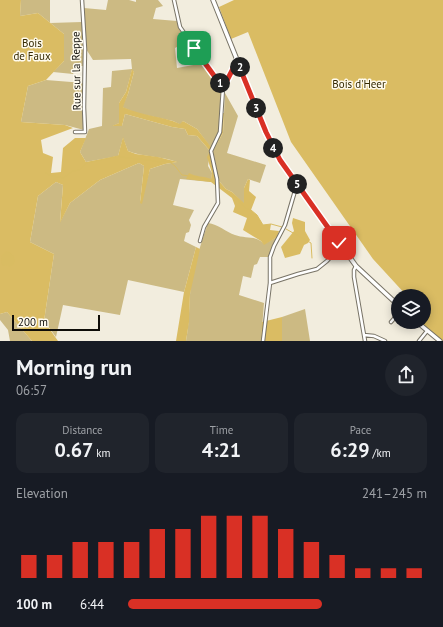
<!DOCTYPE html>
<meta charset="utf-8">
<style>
body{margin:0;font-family:"PT Sans",sans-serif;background:#20242c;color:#f1f3f6;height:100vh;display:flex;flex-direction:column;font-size:15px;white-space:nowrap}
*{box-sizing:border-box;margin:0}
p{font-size:13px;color:#9ea1a6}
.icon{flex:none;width:22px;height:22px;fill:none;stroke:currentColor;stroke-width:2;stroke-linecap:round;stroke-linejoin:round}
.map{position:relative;height:341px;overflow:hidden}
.side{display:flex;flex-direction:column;background:#171b24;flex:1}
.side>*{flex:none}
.tools{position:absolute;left:391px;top:289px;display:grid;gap:8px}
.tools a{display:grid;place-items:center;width:40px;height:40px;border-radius:50%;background:#171b24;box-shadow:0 2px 10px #0003;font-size:20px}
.scale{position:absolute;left:12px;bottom:10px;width:88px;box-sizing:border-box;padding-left:4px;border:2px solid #0f0d08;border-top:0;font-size:11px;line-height:14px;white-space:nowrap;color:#0f0d08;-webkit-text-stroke:3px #fffbee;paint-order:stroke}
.pin{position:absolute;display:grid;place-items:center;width:34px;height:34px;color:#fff;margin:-17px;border-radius:8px;box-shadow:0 2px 6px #0006}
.km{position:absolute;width:20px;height:20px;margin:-10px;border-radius:50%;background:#222;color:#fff;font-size:11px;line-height:20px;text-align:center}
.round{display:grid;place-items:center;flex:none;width:42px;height:42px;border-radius:21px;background:#20242c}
.summary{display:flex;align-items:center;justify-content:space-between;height:68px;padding:0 16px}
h1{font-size:22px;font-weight:800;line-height:30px}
.stats{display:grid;grid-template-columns:repeat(3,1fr);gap:6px;height:68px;padding:4px 16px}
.stats div{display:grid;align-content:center;border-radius:10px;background:#20242c;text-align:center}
.stats b{font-size:20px;font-weight:800}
.stats small{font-size:11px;font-weight:400}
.stats p{font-size:11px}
.chart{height:112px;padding:8px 16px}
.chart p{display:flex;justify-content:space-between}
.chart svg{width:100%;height:72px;margin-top:4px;stroke:#d93025;stroke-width:6}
ul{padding:0 16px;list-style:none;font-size:13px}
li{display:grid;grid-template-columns:64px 48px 1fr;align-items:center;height:30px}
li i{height:10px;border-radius:5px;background:#d93025}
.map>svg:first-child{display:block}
.green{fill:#ccba83}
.forest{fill:#dabc63}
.water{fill:#d9bc62}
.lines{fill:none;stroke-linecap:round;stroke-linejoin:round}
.stream{stroke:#d9bc62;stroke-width:1}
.minor-casing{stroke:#787366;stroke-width:4.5}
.secondary-casing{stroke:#787366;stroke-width:5.5}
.minor{stroke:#fff;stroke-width:2.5}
.secondary{stroke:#fff;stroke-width:3.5}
.route-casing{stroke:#fff;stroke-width:8}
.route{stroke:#d93025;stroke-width:5}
.labels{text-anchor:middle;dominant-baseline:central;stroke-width:3;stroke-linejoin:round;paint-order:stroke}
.park-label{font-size:11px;fill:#362a02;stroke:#fffbee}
.street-label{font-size:11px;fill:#0f0d08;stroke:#fffbee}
</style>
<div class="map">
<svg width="443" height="341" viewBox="0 0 443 341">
<rect width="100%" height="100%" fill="#f2edde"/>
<!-- green -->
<path class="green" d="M21,0H50V23L82,22L84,66H77L73,74L53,72L64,61V34L38,13L20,16Z
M108,0H129L136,2V0H158L163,6L156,8L153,19L177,21L179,29L188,41L175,48L177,68L204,63L222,90V94L219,132L211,148L197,129L183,121L181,125L173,121L136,113L122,107L128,94L134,72L132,70L126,92L119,103V123L113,126H122L125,114L172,127L185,129L188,135L197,136L210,151L208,166L212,173L211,182L180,179L173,205L194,210L189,220L191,225L189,232L186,233L184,241L196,247L184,292L128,280L120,315L63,305L56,337L44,321L54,254L30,242L38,196L56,182L63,185L60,222L70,203L100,180L139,163L144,166L140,203L150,169L165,164L177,162C161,156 143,157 128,151L123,138L118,156L86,162L80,152L89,129L102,126L103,88L111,87L112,71L132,69L131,59L93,60L86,49L84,8L106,10Z
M46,80L84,83L83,108L84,130L65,125L21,122L28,86Z
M225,93L238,116L227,153L266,165L260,183L248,179L244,188V204L232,192L226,189L219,181L213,151L223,133Z
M208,223C218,224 226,232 235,235C245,239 257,235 264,244L277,237L270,257H260L257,264L254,265L251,278L243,276L239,295L264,303L261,341H186C189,325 189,311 190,295C191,274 201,243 208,223Z
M305,309L310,341H282V317Z
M7,312L32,341H10L8,330L0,320V314Z"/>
<!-- forest -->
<path class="forest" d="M0,0H21L20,16L38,13L64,34V61L46,80L28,86L21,122L65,125L73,128L41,140L43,153L53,157L51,173L61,172L63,148L75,138H86L80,152L86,162L118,156L123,137L128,151L136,154L158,157L178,162L165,164L150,169L142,204L140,203L144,166L139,163L100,180L70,203L60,223L63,185L56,182L38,196L30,242L54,254L44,321L58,341H32L7,312L0,314Z
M234,0H443V341H440L418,322H424V296H407L373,259L291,142L248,32L231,39L219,7Z
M132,69L134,72L128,94L123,107C142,116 163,116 180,124L183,121L197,129L211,147L219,132L220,113H224L223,133L213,151L219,181L226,189L232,192L244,203V188L248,179L250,180L249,191L256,197L251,210L257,215L263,225L271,224L270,230L279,231L277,237L264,245L261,241L243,230L247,218L233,212L235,206L232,198L211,182L186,179L189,173C196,177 203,176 211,179L212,173L207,157L210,151L197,136L188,135L185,129L172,127L125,114L122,126H112L119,123V103L126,92Z
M293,218L305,222V231L310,240L308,243L304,245L300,254L285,258L281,247L294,231L292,223Z
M196,247L200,249L190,294L189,322L186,341H176L184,292Z
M282,317V341H261L262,322Z"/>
<!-- water -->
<path class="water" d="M6,251C12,253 14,255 15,261L13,265L9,267L7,265L3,266L1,263L2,255Z"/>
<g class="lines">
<!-- stream -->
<path class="stream" d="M46,173L49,175L63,178L73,171L80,170L86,163L118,156L127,158L149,160L159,162L163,161L170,162L175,166L182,175C192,176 203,178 213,182
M221,185L229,194H233L245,208L251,210L257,215L263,225L271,224L282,227
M286,229L311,243L312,258"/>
<!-- minor casing -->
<g class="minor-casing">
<path id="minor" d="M174,0L180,27L223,88
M75,132H85L84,107L85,49L82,0
M200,241L204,227L218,203L217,179L211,151L220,132L223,88L237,61
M356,266L354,270V277L365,341
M270,283L298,274L317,269L327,261L341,246
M391,322L398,314
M364,335L374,336L385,341
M263,341L270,283V257L274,246L285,225L297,184
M419,341L427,331"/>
</g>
<!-- secondary casing -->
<g class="secondary-casing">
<path id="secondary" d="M213,0L266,132L280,160L356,266L398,305
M417,322L440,341"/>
</g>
<!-- minor -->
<use href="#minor" class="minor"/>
<!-- secondary -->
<use href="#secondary" class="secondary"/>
</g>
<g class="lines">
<!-- route casing -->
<g class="route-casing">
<path id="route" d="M194,48L223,88L237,61L266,132L280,160L339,243"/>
</g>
<!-- route -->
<use href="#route" class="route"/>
</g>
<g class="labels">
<!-- park labels -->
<g class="park-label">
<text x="32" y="43">Bois<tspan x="32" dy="13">de Faux</tspan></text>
<text x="359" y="84">Bois d'Heer</text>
</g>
<!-- street labels -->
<g class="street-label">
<text transform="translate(76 71) rotate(-91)">Rue sur la Reppe</text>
</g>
</g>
</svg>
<div class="tools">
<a><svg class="icon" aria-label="layers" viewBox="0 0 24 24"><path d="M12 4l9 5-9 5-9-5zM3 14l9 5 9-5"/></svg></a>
</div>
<div class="scale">200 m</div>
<div class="pin" style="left:194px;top:48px;background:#1e9e55"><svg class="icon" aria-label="arrive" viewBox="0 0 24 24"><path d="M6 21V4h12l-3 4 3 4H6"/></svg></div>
<div class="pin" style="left:339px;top:243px;background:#d93025"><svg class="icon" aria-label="check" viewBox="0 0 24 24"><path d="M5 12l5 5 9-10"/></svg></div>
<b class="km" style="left:220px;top:83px">1</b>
<b class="km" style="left:240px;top:67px">2</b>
<b class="km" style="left:256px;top:108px">3</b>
<b class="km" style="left:273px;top:148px">4</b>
<b class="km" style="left:297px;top:184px">5</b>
</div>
<section class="side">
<div class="summary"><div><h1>Morning run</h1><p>06:57</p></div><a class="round"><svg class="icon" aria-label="share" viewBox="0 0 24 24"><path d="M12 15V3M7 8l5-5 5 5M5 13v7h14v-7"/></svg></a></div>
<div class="stats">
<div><p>Distance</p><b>0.67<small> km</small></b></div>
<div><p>Time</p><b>4:21</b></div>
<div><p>Pace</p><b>6:29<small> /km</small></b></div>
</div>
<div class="chart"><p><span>Elevation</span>241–245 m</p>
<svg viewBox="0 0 160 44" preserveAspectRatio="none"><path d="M5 44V30M15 44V30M25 44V22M35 44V22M45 44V22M55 44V14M65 44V14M75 44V6M85 44V6M95 44V6M105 44V14M115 44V22M125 44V30M135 44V38M145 44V38M155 44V38"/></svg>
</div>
<ul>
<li><b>100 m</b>6:44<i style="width:65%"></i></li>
</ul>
</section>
